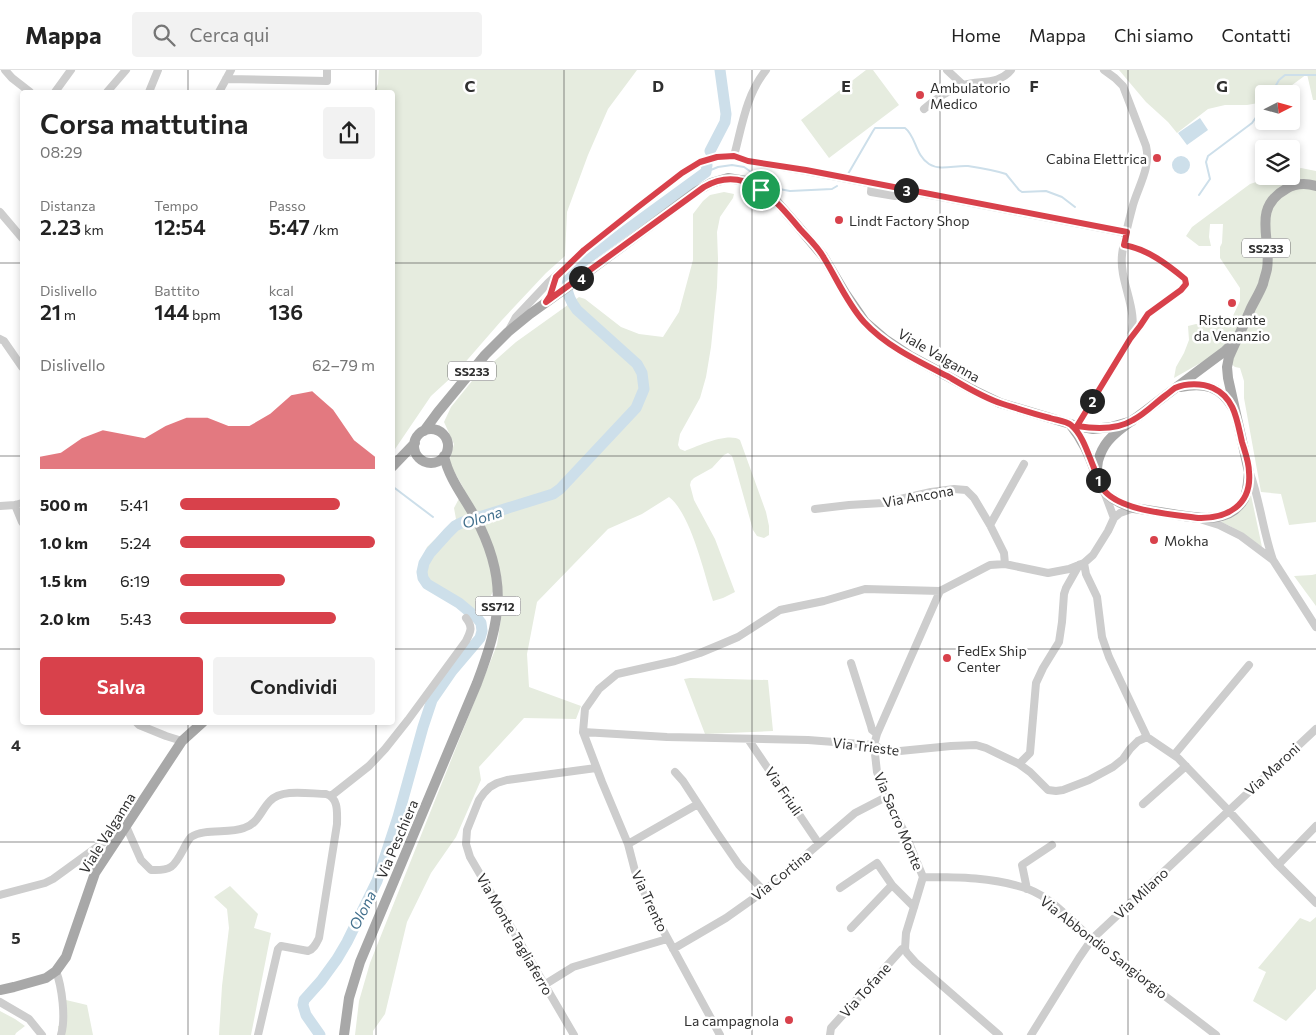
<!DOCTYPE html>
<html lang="it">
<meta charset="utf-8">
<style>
body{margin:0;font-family:Commissioner,sans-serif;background:#f2f2f2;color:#222;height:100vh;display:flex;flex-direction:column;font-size:19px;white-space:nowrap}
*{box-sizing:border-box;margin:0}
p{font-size:16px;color:#767676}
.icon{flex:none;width:28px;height:28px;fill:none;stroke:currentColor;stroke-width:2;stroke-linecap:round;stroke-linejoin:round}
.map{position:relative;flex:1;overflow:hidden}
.details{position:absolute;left:20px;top:20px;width:375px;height:635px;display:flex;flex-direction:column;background:#fff;border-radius:5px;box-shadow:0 2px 8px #0003}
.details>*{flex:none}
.needle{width:32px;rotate:84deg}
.buttons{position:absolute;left:1255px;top:15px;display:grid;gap:10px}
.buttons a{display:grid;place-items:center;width:45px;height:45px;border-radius:5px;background:#fff;box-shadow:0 2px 8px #0003;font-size:25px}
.pin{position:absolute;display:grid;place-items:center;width:42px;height:42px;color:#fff;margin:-21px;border:2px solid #fff;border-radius:50%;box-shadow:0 1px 5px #0007}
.km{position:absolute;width:25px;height:25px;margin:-12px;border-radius:50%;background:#222;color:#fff;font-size:14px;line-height:25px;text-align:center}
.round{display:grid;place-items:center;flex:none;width:52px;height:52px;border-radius:5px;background:#f2f2f2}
.summary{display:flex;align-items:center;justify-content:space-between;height:85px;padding:0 20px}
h1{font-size:28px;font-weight:600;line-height:38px}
.stats{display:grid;grid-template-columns:repeat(3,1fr);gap:8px;height:85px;padding:5px 20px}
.stats div{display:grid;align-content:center}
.stats b{font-size:21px;font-weight:600}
.stats small{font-size:14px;font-weight:400}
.stats p{font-size:14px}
.chart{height:140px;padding:10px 20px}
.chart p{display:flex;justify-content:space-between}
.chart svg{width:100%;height:90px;margin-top:5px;fill:#d8414b;opacity:.7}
.button{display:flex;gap:10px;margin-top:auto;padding:10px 20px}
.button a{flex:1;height:58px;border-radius:5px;background:#d8414b;color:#fff;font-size:20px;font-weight:600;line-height:58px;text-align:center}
.button a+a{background:#f2f2f2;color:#222}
ul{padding:0 20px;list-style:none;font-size:16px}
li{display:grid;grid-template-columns:80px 60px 1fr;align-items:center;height:38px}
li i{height:12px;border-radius:6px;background:#d8414b}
header{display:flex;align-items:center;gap:30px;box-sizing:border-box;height:70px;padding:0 25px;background:#fff;border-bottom:1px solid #e0e0e0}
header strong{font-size:24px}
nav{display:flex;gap:28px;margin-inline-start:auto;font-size:18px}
.search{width:350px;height:45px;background:#f2f2f2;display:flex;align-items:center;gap:12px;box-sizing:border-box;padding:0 18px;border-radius:5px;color:#767676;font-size:19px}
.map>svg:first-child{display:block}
.green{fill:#e6ecdf}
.water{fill:#cddfea}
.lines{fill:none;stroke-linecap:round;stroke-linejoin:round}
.stream{stroke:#cddfea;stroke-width:2}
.river{stroke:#cddfea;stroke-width:11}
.minor{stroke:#cdcdcd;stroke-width:8}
.major{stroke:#a8a8a8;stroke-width:10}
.route-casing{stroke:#fff;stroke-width:10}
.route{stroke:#d8414b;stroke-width:6}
.grid{fill:none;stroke:#303030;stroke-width:1;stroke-opacity:0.55}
.poi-dot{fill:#d8414b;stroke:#fff;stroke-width:2}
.labels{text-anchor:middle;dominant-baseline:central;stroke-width:5;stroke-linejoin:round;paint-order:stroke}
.shield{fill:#fff;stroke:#6e6e6e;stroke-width:1}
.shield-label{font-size:12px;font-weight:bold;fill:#303030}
.poi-label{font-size:14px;fill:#303030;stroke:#fff;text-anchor:start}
.street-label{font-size:14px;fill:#303030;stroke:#fff}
.water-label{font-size:15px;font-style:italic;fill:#43708d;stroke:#fff}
.grid-label{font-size:16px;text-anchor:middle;font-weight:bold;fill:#303030;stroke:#fff;stroke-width:5;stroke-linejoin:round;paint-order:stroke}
</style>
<header>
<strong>Mappa</strong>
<div class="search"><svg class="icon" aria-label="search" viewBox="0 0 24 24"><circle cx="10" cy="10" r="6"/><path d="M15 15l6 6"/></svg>Cerca qui</div>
<nav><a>Home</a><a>Mappa</a><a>Chi siamo</a><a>Contatti</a></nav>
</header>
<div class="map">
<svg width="1316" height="965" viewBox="0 0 1316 965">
<rect width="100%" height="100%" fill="#fff"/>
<!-- green -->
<path class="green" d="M379,0H637L608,39L588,85L567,142L565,186L546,203L502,250L455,304L431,326L393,382L392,22H374L378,14Z
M866,0H873L899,35L829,88L801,50Z
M1119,0H1316V30H1313L1307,4L1280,24H1264V32L1247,35H1225L1208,39L1177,63L1168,52L1146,32Z
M1301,98L1316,101V452L1289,455L1281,424L1261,422L1244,328V311L1240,298L1235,297L1218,283L1174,308L1176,297L1184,283L1189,270L1188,256L1196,254L1216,258L1231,250L1240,231V218L1220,188V177L1222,173L1223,154H1210L1209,167L1211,176H1199L1186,166L1192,157L1250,114L1275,106H1291V101Z
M724,122L734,124L733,128L720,147L717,162L718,189L717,217L711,277L706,307L700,328L680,364L678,375L680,379L685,381C698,376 728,362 740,370L766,442L769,456V465L764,468L757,466L753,460L734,392L732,386L728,383L724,385L712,398L694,408L691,411L690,415L694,430L715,469L735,522L723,528L713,531C704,503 691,444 669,427L642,444L608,459L537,532L527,584L529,617L581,636L576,649L524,648L479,697L481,710L456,767L431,803L407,852L385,944L373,961V965H355L359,931L370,893L497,575L503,535L501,506L486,535L470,550L458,538L431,520L417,501L427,477L456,449L454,438L464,419L449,392L454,374L444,352L451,337L472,311L516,272L579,227L585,229L621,257L639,264L663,267L679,242L693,190V144L703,131L710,125Z
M1251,425L1262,477L1230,456L1221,452C1234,447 1244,438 1251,425Z
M1316,504V536L1294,506L1312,505Z
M690,608L768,610L773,661L705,664L684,609Z
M230,816L258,844L254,858L271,863L251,965H219L222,916L229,858L227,839L214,827Z
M1316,847V919L1286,951L1253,931L1266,902L1258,898L1300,848L1310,852Z
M66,930L87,935L93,965H58V956L65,955Z
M0,941L15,949L25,956L16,963L15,965H0Z"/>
<!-- water -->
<path class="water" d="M1200,48L1208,60L1187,75L1178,63Z
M1172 95a9 9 0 1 1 18 0a9 9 0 1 1-18 0Z"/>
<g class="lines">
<!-- stream -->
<path class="stream" d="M1271,24L1279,10L1285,5H1316
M706,102L718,97L732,95L744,97L771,116L779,119L790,121L832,119L837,116
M848,104L873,61L875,58H905C916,66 915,85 929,94C940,101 955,95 968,96C981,98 994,100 1006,104L1019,120L1022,122L1046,121L1062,127L1075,137
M1199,125L1210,109L1206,92L1208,86L1252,53L1264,36
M392,416L433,447"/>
<!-- river -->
<path class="river" d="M710,81L725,52L726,44L720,0
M320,965L306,945L303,935L304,930L321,911L337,889L347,872L377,811L398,747L423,657L432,630L452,601L480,568L482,561L481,553L477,548L459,533L427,514L423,508L422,502L424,493L430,483L448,463L455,456L463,452L553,424L560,419L636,338L644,319L642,303L637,294L577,240C571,232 565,220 568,210C569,204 574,200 577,196L706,102L707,95"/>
<!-- minor -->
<path class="minor" d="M5,0L12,8L30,22
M947,0L963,15
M1104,0L1115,8L1123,16L1146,76C1151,97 1139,115 1133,135C1129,151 1124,168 1122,185C1119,213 1140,241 1130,269
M226,9L327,11V0
M55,22L71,0
M107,22L126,0
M149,22L158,0
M219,22L231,0
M924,39C935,29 949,20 964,15C980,10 999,15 1011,0
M734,86C742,56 746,25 766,0
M872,113L871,122L895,126L897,118
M0,142L22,168
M509,260L516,247L548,213L584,180L682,103L700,92L717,87L734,86L748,91L806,101L1127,163
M0,269L4,271L22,297
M1077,356L1130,269L1140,257L1148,244L1181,220L1186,214L1185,209C1167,194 1147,179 1124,175
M1250,403C1260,431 1263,461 1273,490
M1105,424L1114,448
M15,435L22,452
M0,436L15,435L22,433
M815,439L849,435L883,433L931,422L954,419L966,420L974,428L990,455L1004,483L1005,494
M1203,450L1219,455L1241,466L1273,490L1316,557
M990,455L1024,394
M1084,493L1086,504L1097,527L1102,567L1109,587L1147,667L1178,688L1228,740L1278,795L1316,833
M940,521L877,664L874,675L877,702L886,727L905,763L923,807L914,837L906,863L905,879L907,883L915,892L999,965
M851,593L871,656L872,660L877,664
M136,652L139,655L166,666L182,671
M583,662L667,667L808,670L874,675L884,680L900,681L951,676L976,675L986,678L1019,694L1030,702L1048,720L1056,721L1063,720L1089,710L1113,697L1123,689L1130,679L1138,671L1147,667
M748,669L819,774
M1174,685L1249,595
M1019,694L1030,683L1036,613L1043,598L1059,572L1062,552L1064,524L1066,518L1079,495
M675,702L683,711L717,763L739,795L764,821
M331,726L369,696L385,679L408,650L466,571C471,561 473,557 466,548
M1143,734L1186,696
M628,774L698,734
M1278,795L1316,756
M923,807C957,807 994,807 1028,819C1054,829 1072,852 1093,870C1133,903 1175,933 1216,965
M840,818L877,793L892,815L914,837
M1027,819L1022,795L1052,775
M0,825L45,813L53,809L126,756L141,790L151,800C171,801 174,797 183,780C185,776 188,770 191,767C205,758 229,764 244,758C258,754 261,740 270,731C282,718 310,724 326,724C339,728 337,743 337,754L319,868C316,874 314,879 308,881L281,876L278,879L258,965
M851,858L892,815
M673,879L726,848L764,821L855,743L886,727
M56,901C62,917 66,948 61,965
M544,915L573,897L667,869
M0,932L29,949L42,965
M574,965L470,787L466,774L467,760L479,730L484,723L490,717L497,713L507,710L596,698
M720,965L651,838L635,801L628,774L602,712L583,662L585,639L599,619L617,604L675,591L700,583L724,573L738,567L780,540L824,531L865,519L940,521L990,495L1005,494L1048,503L1069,499L1084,493L1093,485L1108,461L1114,448L1120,443L1134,438
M830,965L831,958L902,879H905
M1031,965L1079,888L1092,869L1316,659"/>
<!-- major -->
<path class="major" d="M1236,270L1225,281C1198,301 1171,321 1144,342C1132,351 1118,359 1108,371C1103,377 1100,384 1098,391C1097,397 1096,405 1098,411C1103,425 1120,434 1134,438C1147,440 1160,442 1172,444C1197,448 1229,455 1244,429C1248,421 1248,411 1249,402L1228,308L1227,297L1229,287C1236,271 1244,255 1251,238C1255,230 1260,222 1263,214C1264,209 1266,204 1267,199C1272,170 1251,138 1286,119C1296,113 1306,113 1316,116
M1180,317C1204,312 1220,316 1233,338
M1070,354C1083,370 1089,385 1096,404
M414 376a17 17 0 1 1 34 0a17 17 0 1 1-34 0Z
M424,361L438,342L485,285L508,262L530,244L573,213L697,121L711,113L728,108L746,111L754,115L775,130L796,154L823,186L845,223L865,252L886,270L910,286L975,321L1000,333L1077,356L1093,359L1111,357L1132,351
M392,397L415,373
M0,920L14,917L46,908L56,901L66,887L95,803L182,671L203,652
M344,965L349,928L360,892L477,613C501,550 509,510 475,447C464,427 449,409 444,386"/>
</g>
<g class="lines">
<!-- route casing -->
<g class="route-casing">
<path id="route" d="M734,86L748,91L806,100L1127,162L1124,175C1147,179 1167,194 1185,209L1186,214L1181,220L1148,244L1140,256L1130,269L1077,356C1095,359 1117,360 1133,350C1145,344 1155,333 1166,325C1169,323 1172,320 1175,318C1186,313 1202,313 1213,318C1235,328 1237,351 1242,372C1245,382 1249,392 1249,402C1252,435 1227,449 1198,448C1171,444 1119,441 1103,419C1098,413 1096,405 1094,398C1088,384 1083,365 1071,355C1067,351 1056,350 1050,348C1034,344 1019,339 1003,334C984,328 966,317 949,307C920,292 887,277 864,252C847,233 837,209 824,188C818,177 808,168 800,159C775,129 745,93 704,117L546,232L550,226L556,207L584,180L638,137L682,103L700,92L717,87Z"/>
</g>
<!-- route -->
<use href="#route" class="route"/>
</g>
<!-- grid -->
<path class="grid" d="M188,0V22M376,0V22M564,0V965M752,0V965M940,0V965M1128,0V965M0,193H22M392,193H1316M0,386H22M392,386H1316M0,579H22M392,579H1316M188,652V965M376,652V965M0,772H1316"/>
<!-- markers -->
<g class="poi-dot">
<circle cx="920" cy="25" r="5"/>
<circle cx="1157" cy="88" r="5"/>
<circle cx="839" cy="150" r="5"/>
<circle cx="1232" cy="233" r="5"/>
<circle cx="1154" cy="470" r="5"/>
<circle cx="947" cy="588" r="5"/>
<circle cx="789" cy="950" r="5"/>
</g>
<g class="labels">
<!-- shield labels -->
<g class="shield">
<rect x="1242" y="168.5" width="48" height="19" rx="4"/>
<rect x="448" y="291.5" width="48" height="19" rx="4"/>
<rect x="475.5" y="526.5" width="45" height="19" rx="4"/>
</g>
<g class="shield-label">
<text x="1266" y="178">SS233</text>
<text x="472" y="301">SS233</text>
<text x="498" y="536">SS712</text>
</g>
<!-- poi labels -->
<g class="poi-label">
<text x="930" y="17">Ambulatorio<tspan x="930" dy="16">Medico</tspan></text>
<text x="1147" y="88" text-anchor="end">Cabina Elettrica</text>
<text x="849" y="150">Lindt Factory Shop</text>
<text x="1232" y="249" text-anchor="middle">Ristorante<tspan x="1232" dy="16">da Venanzio</tspan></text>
<text x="1164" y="470">Mokha</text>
<text x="957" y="580">FedEx Ship<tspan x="957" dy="16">Center</tspan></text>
<text x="779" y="950" text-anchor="end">La campagnola</text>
</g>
<!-- street labels -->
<g class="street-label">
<text transform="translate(939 285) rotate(30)">Viale Valganna</text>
<text transform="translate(918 426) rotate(-10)">Via Ancona</text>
<text transform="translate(866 676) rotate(7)">Via Trieste</text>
<text transform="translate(1272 699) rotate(-43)">Via Maroni</text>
<text transform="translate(784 721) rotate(56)">Via Friuli</text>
<text transform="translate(899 751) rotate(67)">Via Sacro Monte</text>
<text transform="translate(107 763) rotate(-58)">Viale Valganna</text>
<text transform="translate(397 769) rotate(-67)">Via Peschiera</text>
<text transform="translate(781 805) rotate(-39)">Via Cortina</text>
<text transform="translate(1141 823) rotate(-43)">Via Milano</text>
<text transform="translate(650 831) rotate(65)">Via Trento</text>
<text transform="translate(515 864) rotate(60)">Via Monte Tagliaferro</text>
<text transform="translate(1104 877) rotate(38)">Via Abbondio Sangiorgio</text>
<text transform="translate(865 920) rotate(-48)">Via Tofane</text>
</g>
<!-- water labels -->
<g class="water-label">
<text transform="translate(482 447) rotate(-18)">Olona</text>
<text transform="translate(362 840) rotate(-63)">Olona</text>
</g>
</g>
<g class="grid-label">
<text x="470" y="22">C</text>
<text x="658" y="22">D</text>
<text x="846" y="22">E</text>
<text x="1034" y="22">F</text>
<text x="1222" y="22">G</text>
<text x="16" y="681">4</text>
<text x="16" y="874">5</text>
</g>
</svg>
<div class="buttons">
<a><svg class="needle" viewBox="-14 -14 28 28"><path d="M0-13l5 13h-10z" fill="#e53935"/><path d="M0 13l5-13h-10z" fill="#767676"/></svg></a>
<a><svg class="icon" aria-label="layers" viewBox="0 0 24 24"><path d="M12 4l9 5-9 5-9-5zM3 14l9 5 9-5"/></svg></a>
</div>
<div class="pin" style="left:761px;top:120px;background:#1e9e55"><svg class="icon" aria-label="arrive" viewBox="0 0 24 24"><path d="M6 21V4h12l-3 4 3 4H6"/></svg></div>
<b class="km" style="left:1098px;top:410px">1</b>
<b class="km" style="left:1092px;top:331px">2</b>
<b class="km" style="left:906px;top:120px">3</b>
<b class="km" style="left:581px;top:208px">4</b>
<section class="details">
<div class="summary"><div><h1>Corsa mattutina</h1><p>08:29</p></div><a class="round"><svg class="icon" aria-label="share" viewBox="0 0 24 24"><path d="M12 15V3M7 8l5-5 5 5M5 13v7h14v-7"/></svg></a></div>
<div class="stats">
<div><p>Distanza</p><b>2.23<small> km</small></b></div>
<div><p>Tempo</p><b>12:54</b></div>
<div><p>Passo</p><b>5:47<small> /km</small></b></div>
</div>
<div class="stats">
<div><p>Dislivello</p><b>21<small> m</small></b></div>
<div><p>Battito</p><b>144<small> bpm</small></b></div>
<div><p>kcal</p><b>136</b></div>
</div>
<div class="chart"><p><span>Dislivello</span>62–79 m</p>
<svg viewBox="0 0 160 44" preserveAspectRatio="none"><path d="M0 44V38L10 36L20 29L30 25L40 27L50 29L60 23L70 19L80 19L90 23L100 23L110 17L120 8L130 6L140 15L150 30L160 38V44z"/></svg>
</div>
<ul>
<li><b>500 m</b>5:41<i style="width:82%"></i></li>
<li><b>1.0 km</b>5:24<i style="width:100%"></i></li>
<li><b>1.5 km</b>6:19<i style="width:54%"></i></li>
<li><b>2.0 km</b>5:43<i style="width:80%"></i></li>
</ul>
<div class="button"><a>Salva</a><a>Condividi</a></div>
</section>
</div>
